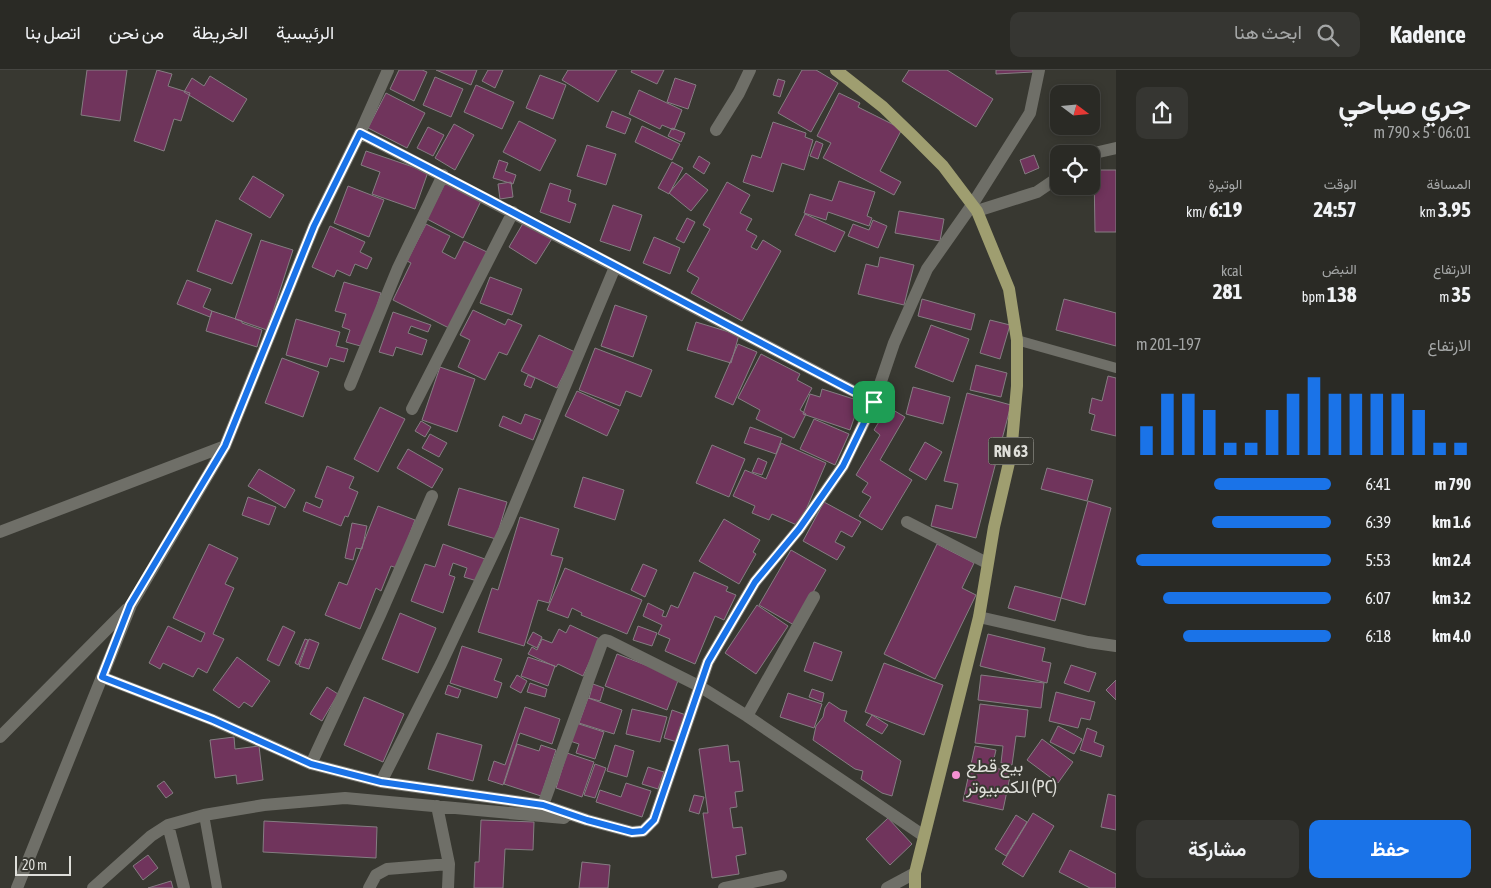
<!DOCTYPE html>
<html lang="ar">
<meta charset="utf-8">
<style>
body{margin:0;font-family:"Asap Condensed",Vazirmatn,sans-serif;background:#363632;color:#f1f3f6;direction:rtl;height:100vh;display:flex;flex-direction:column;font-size:19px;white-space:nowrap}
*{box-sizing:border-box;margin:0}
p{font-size:16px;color:#a5a7a7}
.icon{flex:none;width:28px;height:28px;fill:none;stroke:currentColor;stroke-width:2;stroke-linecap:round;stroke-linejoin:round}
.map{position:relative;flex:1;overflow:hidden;direction:ltr}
.drawer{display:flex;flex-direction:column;background:#2a2a25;width:375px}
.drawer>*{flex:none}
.needle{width:32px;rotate:106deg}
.controls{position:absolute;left:1050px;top:15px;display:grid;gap:10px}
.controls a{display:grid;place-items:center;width:50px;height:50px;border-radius:10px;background:#2a2a25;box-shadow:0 2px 8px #0003,0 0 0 1px #464642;font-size:25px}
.scale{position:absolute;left:15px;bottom:12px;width:56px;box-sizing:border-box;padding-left:5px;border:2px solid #dfdfda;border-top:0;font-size:14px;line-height:18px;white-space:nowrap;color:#dfdfda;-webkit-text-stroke:4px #383831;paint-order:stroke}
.pin{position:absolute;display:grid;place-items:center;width:42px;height:42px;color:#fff;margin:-21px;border-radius:10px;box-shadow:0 2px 8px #0006}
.round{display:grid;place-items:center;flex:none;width:52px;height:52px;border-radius:10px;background:#363632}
.summary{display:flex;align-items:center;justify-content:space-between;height:85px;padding:0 20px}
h1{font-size:28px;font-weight:700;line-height:38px}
.figures{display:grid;grid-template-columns:repeat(3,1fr);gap:8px;height:85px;padding:5px 20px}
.figures div{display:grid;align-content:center}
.figures b{font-size:21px;font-weight:700}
.figures small{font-size:14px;font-weight:400}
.figures p{font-size:14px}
.chart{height:140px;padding:10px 20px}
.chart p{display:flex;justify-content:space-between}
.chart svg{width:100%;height:90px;margin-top:5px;stroke:#1a73e8;stroke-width:6}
.action{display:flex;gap:10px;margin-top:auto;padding:10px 20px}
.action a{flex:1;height:58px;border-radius:10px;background:#1a73e8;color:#fff;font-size:20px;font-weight:700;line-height:58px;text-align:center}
.action a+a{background:#363632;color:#f1f3f6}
ul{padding:0 20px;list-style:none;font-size:16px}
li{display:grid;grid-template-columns:80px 60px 1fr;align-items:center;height:38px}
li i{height:12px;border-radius:6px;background:#1a73e8}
header{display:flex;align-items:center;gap:30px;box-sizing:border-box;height:70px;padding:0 25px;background:#2a2a25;border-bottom:1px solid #464642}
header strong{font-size:24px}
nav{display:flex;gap:28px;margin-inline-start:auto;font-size:18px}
.search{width:350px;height:45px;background:#363632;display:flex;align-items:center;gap:12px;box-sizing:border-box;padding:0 18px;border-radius:10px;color:#a5a7a7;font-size:19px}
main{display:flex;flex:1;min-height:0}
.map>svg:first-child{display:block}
.building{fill:#70345c;stroke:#857d82}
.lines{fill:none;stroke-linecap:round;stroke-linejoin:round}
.service{stroke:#6f6f68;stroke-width:10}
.minor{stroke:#6f6f68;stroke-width:12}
.primary{stroke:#9f9e70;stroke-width:12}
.route-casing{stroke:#fff;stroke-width:10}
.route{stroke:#1a73e8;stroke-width:6}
.poi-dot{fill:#f591d2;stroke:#383831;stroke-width:2}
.labels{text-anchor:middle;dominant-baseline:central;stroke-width:4;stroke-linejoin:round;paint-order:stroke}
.shield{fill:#383831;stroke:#adada7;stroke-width:1}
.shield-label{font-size:16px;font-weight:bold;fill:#dfdfda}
.poi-label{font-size:18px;fill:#dfdfda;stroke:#383831;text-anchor:start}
</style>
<header>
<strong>Kadence</strong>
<div class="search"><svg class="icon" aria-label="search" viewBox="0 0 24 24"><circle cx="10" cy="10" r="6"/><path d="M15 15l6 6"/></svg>ابحث هنا</div>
<nav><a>الرئيسية</a><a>الخريطة</a><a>من نحن</a><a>اتصل بنا</a></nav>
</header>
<main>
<section class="drawer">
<div class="summary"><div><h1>جري صباحي</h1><p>06:01 · 5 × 790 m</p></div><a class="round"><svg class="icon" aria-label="share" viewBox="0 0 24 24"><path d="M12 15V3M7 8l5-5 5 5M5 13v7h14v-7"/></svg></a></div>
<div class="figures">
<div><p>المسافة</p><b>3.95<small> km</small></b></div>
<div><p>الوقت</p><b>24:57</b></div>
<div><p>الوتيرة</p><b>6:19<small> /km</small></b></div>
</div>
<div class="figures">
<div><p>الارتفاع</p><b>35<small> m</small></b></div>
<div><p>النبض</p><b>138<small> bpm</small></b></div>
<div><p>kcal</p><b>281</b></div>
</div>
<div class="chart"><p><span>الارتفاع</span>197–201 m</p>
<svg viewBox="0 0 160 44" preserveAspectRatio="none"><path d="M5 44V30M15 44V14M25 44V14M35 44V22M45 44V38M55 44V38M65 44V22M75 44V14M85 44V6M95 44V14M105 44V14M115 44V14M125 44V14M135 44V22M145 44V38M155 44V38"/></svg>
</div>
<ul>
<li><b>790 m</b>6:41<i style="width:60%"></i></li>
<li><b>1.6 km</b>6:39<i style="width:61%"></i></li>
<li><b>2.4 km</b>5:53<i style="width:100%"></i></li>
<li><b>3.2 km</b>6:07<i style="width:86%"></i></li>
<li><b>4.0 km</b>6:18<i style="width:76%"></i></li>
</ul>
<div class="action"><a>حفظ</a><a>مشاركة</a></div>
</section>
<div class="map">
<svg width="1116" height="818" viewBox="0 0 1116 818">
<rect width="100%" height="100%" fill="#383831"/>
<!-- building -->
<path class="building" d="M87,0H127L120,51L81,45Z
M157,0L172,4L168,16L190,23L181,51L174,49L164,81L134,71Z
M399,0H422L427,2L414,31L390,19Z
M436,0H477L471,15Z
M488,0H503L495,18L482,11Z
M568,0H617L598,32L562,10Z
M632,0H664L657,14L631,2Z
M802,0H816L838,13L811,62L778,43Z
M909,0H947L993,29L976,57L902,11Z
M996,0H1033V2L996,4Z
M540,5L566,15L553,49L526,38Z
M210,6L247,29L233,52L184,22L192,8L204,16Z
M435,7L463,19L451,47L423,35Z
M675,8L696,15L688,39L667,32Z
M778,9L785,11L780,27L773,25Z
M476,15L514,32L502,59L464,42Z
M639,20L682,40L674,60L662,55L660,59L629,44Z
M386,23L425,43L407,78L368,58Z
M839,23L860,33L858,37L902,59L880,101L901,112L894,125L823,88L831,73L817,66Z
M612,41L631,49L625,64L606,57Z
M519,51L556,70L540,101L503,82Z
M773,52L806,63L805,67L813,70L804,100L782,93L773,122L743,112L752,85L761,88Z
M454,54L474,65L455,100L435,88Z
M642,56L680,74L672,90L635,72Z
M428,57L444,65L433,86L417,78Z
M672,58L685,63L681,72L668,66Z
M816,71L823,74L818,89L810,86Z
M587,75L616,84L606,115L577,106Z
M366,81L428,102L415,139L372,124L380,102L361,95Z
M1034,85L1039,98L1025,104L1020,90Z
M699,86L710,93L704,104L693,97Z
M499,90L508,93L505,101L516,105L513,114L493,108Z
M672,92L683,98L669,124L658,118Z
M1094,100H1116V162H1095Z
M686,103L708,120L691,141L669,123Z
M253,106L284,125L270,148L239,129Z
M839,111L875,122L867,146L872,148L869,156L828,142L826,150L804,143L810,124L832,131Z
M511,112L513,127L500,129L498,114Z
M727,112L750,125L740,143L752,149L746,160L757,166L751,177L757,180L763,170L781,181L742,251L691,223L699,208L687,201L710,159L703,155Z
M445,113L481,131L463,168L427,149Z
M550,113L571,120L568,131L576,134L570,153L540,142Z
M348,116L384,130L369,167L334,153Z
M613,135L642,145L630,181L600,171Z
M899,141L944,149L940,171L895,163Z
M805,144L845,162L835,182L795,165Z
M687,148L695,152L684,173L676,169Z
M216,150L252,164L232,214L197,201Z
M525,150L553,167L536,194L509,177Z
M873,150L887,156L878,178L848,166L853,154L869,160Z
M426,154L450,166L442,182L455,189L464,171L487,182L449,258L393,230L411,193L407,191Z
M330,156L365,172L360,182L372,188L367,199L355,194L350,206L337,200L334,207L312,197Z
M654,167L680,178L670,204L643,193Z
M261,170L293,180L267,260L235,249Z
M880,187L914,195L904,235L858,224L866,194L878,197Z
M490,207L522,219L512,245L480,233Z
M187,210L211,219L203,237L212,241L210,247L177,234Z
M344,212L381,223L364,277L346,272L350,260L342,257L346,244L335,241Z
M922,229L975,244L971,260L918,246Z
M1064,229L1116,243V276L1056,260Z
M615,235L647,246L633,287L601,276Z
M473,240L505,255L508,249L522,255L507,285L499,282L485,310L458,297L470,270L460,265Z
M212,241L242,251V253L262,260L257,277L206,261Z
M393,242L431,255L428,262L411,256L408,263L427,270L422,285L396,277L393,286L379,282Z
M296,249L340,262L336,276L348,279L344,292L330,288L327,297L286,285Z
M990,250L1010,255L1000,289L980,283Z
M696,252L739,265L731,293L687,280Z
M931,255L969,269L953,312L915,297Z
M539,265L575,282L557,318L521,301Z
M738,274L757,282L733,335L715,327Z
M595,278L652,300L641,327L626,321L620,336L579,320Z
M761,284L800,304L797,310L812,318L800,340L806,344L794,368L756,349L760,340L738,328Z
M282,288L319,302L303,347L265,333Z
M976,295L1007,303L1001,327L970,320Z
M440,297L475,309L457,362L422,350Z
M528,305L535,308L531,318L524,315Z
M1108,306L1116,308V366L1091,360L1095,345L1089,343L1092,328L1102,331Z
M913,317L950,327L943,354L906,344Z
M822,319L860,331L850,360L803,344L810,324L820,327Z
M577,321L619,340L607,366L565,346Z
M967,323L1011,335L976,468L931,456L936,435L952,439L958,414L944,411Z
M380,337L405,349L378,402L354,389Z
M888,337L905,347L880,390L912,410L882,460L859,446L871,427L862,422L868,413L856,405L880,365L874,360Z
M525,344L541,350L533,370L499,356L503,346L521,354Z
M814,349L849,364L835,395L800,379Z
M421,351L431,357L425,367L415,361Z
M750,357L782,368L776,384L744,373Z
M430,364L447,373L439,387L422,378Z
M925,372L942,382L926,410L909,400Z
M781,373L826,393L799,456L772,444L769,450L752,443L755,436L733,426L745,400L766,409Z
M712,375L745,389L729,427L696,413Z
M408,379L443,399L432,418L397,398Z
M758,388L767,392L762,405L752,402Z
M327,396L354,407L349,418L358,422L348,447L345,446L341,456L303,441L306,432L320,438L323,430L315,427Z
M1047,398L1093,410L1087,431L1041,419Z
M259,399L295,420L285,438L248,416Z
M583,407L624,420L615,450L574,437Z
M459,418L507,432L496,469L448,455Z
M248,427L276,437L269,455L242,445Z
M1088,431L1111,438L1085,535L1061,528Z
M824,432L861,452L852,467L841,461L835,472L845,477L837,490L803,471Z
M378,436L415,450L397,498L391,496L381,521L376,518L360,559L325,545L339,512L347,515Z
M520,447L559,459L551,485L563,488L549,533L538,530L524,576L478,562L492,518L498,520Z
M724,449L760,470L753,482L756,484L739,514L699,491Z
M352,453L367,456L362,479L356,478L353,490L345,488Z
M209,474L238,488L225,514L234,518L213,564L224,569L207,603L198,598L193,607L163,593L160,599L149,593L168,556L201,572L205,563L173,548Z
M443,474L485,489L477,511L464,507L467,498L453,493L449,505L455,507L443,543L411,531L425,494L435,497Z
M937,474L974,493L962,518L976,525L935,609L884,584Z
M791,480L826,500L794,555L759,535Z
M643,494L657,500L645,527L631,520Z
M565,498L642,530L627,564L581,545L582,543L572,538L568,548L547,540Z
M694,502L728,517L726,521L736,525L724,550L715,546L695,594L665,581L670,569L658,564L662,555L643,546L648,533L664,541L662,546L666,547L671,535L678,538Z
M1015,516L1061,528L1055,551L1008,538Z
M757,535L788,556L756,604L725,583Z
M400,543L436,558L418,603L382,589Z
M570,555L600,569L583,606L558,594L556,597L528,584L532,577L537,580L542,569L552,573L559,559L566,563Z
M283,556L295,562L279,596L267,590Z
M638,556L657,563L652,576L633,570Z
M533,562L542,567L537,578L527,573Z
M988,564L1045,578L1042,591L1051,593L1047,613L980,596Z
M305,569L308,570L298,595L295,593Z
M309,569L319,573L309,599L299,596Z
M814,572L842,582L832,611L804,601Z
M462,576L502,589L494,610L502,613L497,628L450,613Z
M617,584L679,608L667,640L605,616Z
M237,587L270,611L252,637L244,632L239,638L213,620Z
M528,587L555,596L548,616L521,606Z
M884,593L943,615L924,665L865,642Z
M1071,595L1096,603L1089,622L1064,613Z
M517,605L527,611L521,623L510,617Z
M981,605L1044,613L1041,638L978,630Z
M1116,610V630L1106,620Z
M530,613L547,619L545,627L527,622Z
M593,614L604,618L600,631L589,628Z
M448,615L461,620L458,628L445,624Z
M327,617L338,624L322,651L310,644Z
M812,619L824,623L822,632L809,627Z
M1056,622L1095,632L1090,650L1081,648L1078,658L1049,651Z
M788,623L822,634L814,658L780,647Z
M364,627L404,644L383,692L344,675Z
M588,628L622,640L614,664L579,653Z
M829,632L841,640L847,641L844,651L901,691L892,726L882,723L861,709L863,701L855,699L813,670L816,656L823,647L825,638Z
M980,634L1028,640L1025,667L1016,666L1012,695L1001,693L1003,676L975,673Z
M525,637L560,649L552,674L520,663L503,715L488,710L494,691L505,695Z
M632,639L667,647L660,672L626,664Z
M672,640L686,645L677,672L664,668Z
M872,645L888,655L882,664L866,655Z
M576,653L604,662L595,689L576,683L579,674L570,671Z
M1058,656L1082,669L1074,684L1050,672Z
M1087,658L1097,662L1094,672L1104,676L1101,687L1080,680Z
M437,663L482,675L473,711L428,699Z
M234,667L235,679L259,676L263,710L237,714L236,705L215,708L210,670Z
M1042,669L1073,692L1058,713L1027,690Z
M517,674L539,681L541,675L556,680L541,726L504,714Z
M615,675L634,681L627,707L607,701Z
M728,675L730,692L739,691L743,721L735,722L737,737L730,738L733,758L742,757L746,784L736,786L739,804L712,808L703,743H708L699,679Z
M975,676L996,680L992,697L1011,702L1003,740L963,731Z
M567,683L594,692L582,727L556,718Z
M595,694L606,698L595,728L584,725Z
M648,697L664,702L658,719L642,714Z
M164,711L173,723L166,728L157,716Z
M626,713L651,721L642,747L596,732L600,720L621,727Z
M1108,724L1116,726V760L1101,757Z
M694,725L704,727L699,744L689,741Z
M1033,743L1054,756L1023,807L1002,794Z
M1016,745L1027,752L1006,786L995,779Z
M888,748L912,774L890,795L866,769Z
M481,750L534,752L533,780L505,779L503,818H474L475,792H479Z
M264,751L377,757L376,788L263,782Z
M1070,780L1116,804V818H1090L1059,802Z
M148,785L158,798L143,810L133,796Z
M582,792L610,795L608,818H579Z
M171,811L173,818H148Z"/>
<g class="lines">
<!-- service -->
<path class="service" d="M1017,270L1116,298
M204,745L217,818"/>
<!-- minor -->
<path class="minor" d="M716,60L739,23L750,0
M360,63L874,332
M1090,84L1116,78
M977,141L1037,122L1059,107
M350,315L398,198L443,105
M412,339L513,142
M907,452L987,493
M0,462L225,376
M979,547L1088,572L1116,576
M102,607L213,650L311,694L380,545L432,426
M747,646L814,527
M0,667L127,539
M311,694L381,712L543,735L587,750L632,762L643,761L654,750L708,592L755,512L799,459L843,396L874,332L894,273L927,199L972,135L1030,43L1039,0
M381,712L441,594L508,452L615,197
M543,735L602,573L605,570L609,571L699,616L747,646L924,766
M437,736L449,794L448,818
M168,755L184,818
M17,818L131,535L225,376L314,156L360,63L388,0
M93,818L151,766L168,755L204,745L264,735L345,728L564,748
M369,818L376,805L387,799L449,794
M724,818L781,806
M887,818L915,803"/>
<!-- primary -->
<path class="primary" d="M836,0L883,37L912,65L943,96L977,141L1009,219L1017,270V316L1011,384L994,457L979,547L915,803V818"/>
</g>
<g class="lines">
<!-- route casing -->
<g class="route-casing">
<path id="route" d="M360,63C532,151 703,243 874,332L843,396L799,459L755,512L708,592L654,750L643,761L632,762L587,750L543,735L381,712L311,694L213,650L102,607L130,535L225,376L314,156Z"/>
</g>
<!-- route -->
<use href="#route" class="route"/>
</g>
<!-- markers -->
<circle class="poi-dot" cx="956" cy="705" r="5"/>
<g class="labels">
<!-- shield labels -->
<rect class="shield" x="988.5" y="367.5" width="45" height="27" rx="4"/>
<g class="shield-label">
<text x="1011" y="381">RN 63</text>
</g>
<!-- poi labels -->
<g class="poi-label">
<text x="966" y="695">بيع قطع<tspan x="966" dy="21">الكمبيوتر (PC)</tspan></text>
</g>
</g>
</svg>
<div class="controls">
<a><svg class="needle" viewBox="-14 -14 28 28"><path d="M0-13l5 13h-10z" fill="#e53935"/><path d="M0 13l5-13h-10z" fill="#a5a7a7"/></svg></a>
<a><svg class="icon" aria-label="locate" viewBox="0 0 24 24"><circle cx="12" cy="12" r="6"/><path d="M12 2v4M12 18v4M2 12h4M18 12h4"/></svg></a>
</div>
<div class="scale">20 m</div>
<div class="pin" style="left:874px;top:332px;background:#1e9e55"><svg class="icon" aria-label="arrive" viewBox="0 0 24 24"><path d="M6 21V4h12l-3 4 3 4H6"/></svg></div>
</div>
</main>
